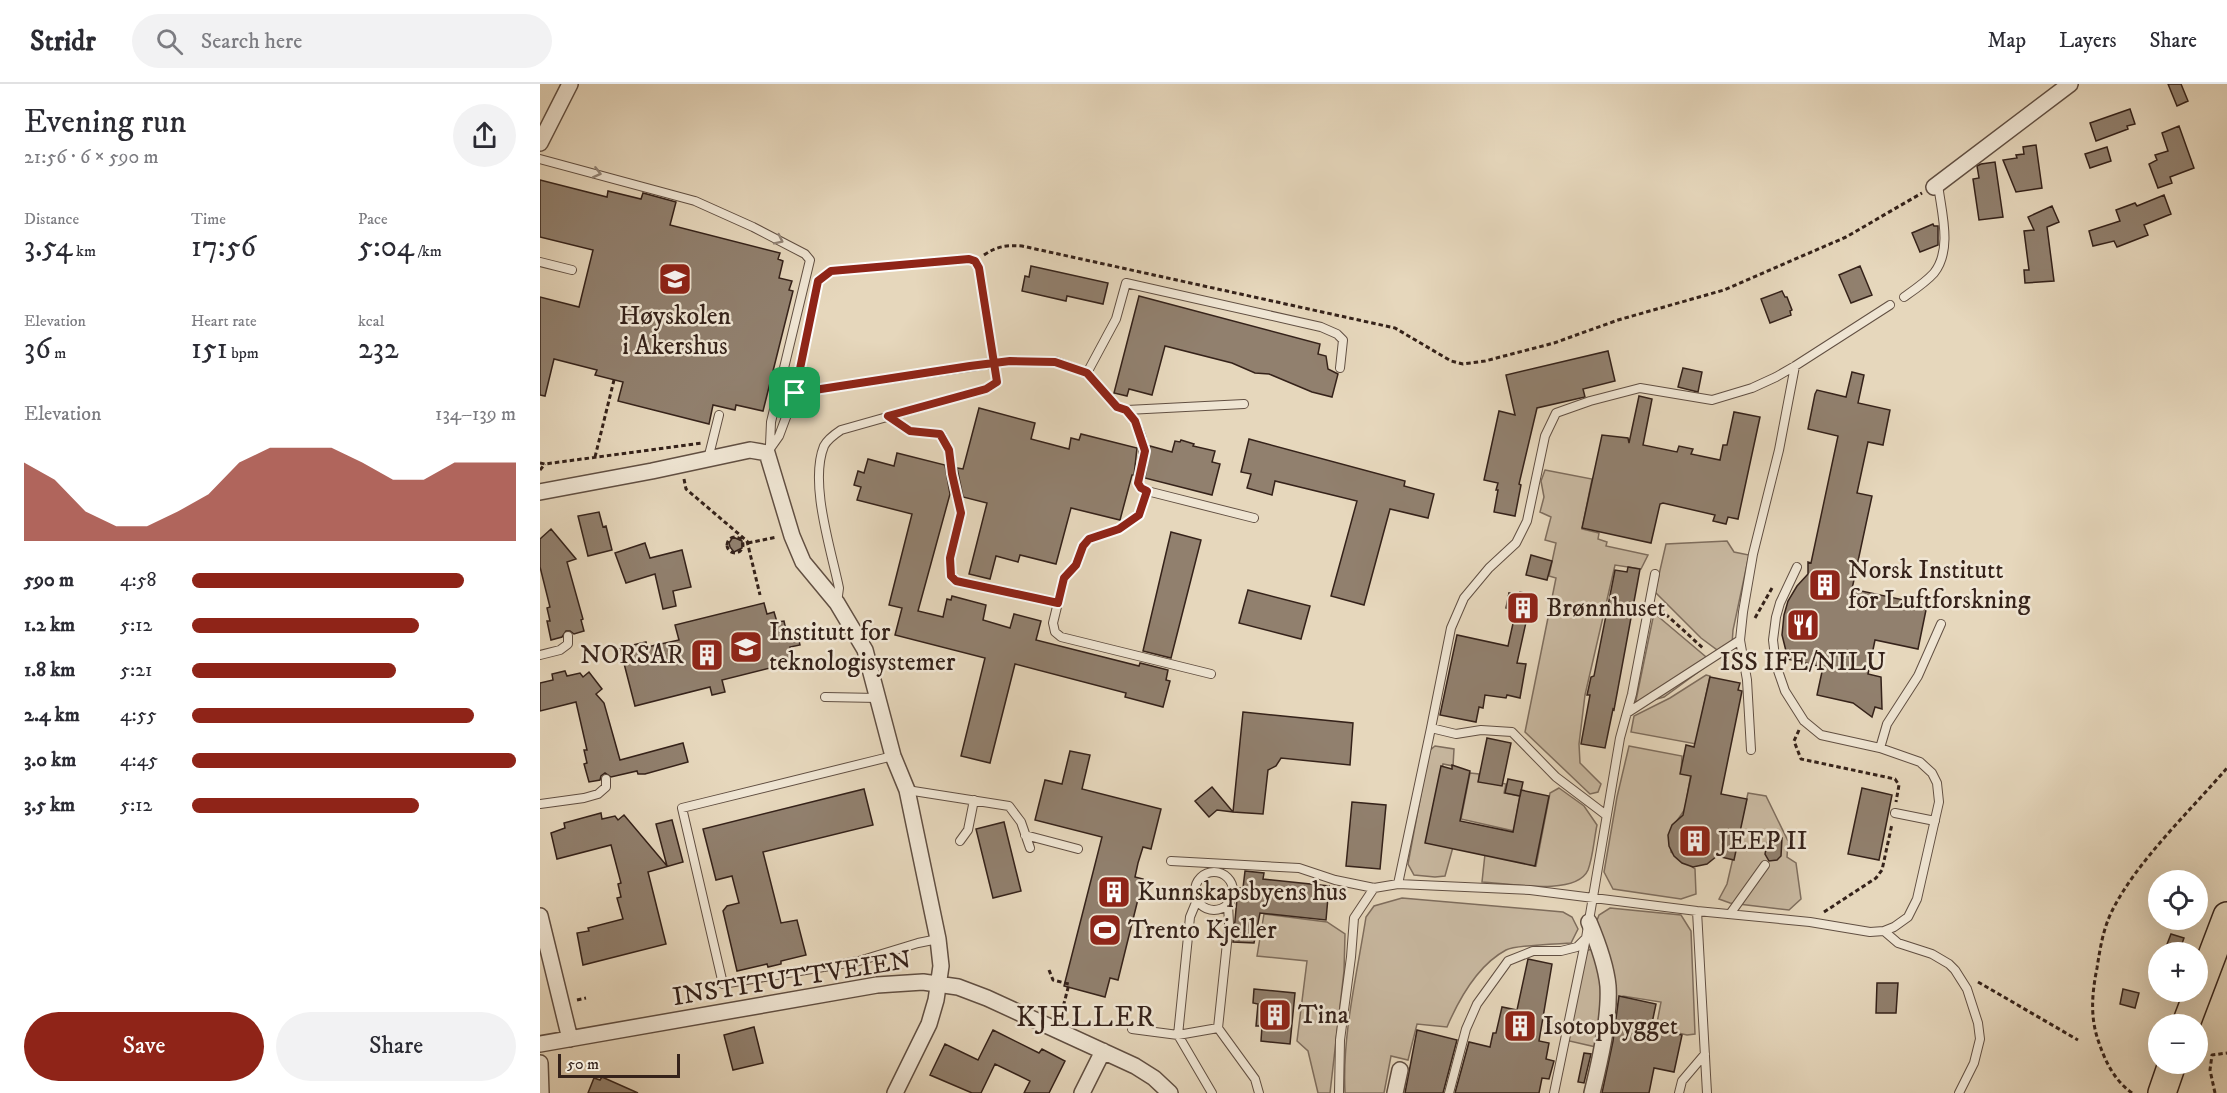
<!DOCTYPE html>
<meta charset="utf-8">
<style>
body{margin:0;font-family:"IM FELL DW Pica",serif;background:#f2f2f3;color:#2b2b33;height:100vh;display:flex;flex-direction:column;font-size:22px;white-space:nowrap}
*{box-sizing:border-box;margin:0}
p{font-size:20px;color:#7c7c81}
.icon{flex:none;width:33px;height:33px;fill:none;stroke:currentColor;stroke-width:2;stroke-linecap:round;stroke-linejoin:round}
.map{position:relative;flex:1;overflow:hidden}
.panel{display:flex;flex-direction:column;background:#fff;width:540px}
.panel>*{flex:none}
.tools{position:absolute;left:1608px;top:786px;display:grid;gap:12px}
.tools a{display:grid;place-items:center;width:60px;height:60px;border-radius:50%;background:#fff;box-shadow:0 6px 24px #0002;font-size:30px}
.scale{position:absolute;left:18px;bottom:15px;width:122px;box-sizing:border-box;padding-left:6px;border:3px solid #35221a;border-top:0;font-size:16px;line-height:21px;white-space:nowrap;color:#35221a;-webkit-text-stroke:4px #efe5d3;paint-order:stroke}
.pin{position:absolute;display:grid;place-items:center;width:51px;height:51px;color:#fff;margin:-26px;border-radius:12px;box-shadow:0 3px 9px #0006}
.round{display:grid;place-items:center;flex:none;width:63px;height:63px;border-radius:32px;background:#f2f2f3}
.overview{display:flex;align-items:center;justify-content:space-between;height:102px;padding:0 24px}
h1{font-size:33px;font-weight:600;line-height:45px}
.stats{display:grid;grid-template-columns:repeat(3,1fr);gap:9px;height:102px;padding:6px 24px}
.stats div{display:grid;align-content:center}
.stats b{font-size:30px;font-weight:600}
.stats small{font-size:16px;font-weight:400}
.stats p{font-size:16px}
.chart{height:168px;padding:12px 24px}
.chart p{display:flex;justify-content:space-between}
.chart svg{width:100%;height:108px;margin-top:6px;fill:#8f2418;opacity:.7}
.action{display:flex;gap:12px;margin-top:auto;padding:12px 24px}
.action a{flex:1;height:69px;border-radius:36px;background:#8f2418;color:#fff;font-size:24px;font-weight:600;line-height:69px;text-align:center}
.action a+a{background:#f2f2f3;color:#2b2b33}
ul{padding:0 24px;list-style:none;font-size:20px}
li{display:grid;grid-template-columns:96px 72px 1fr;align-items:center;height:45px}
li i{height:15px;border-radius:8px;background:#8f2418}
header{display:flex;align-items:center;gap:36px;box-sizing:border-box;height:84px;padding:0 30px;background:#fff;border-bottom:2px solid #e1e1e2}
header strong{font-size:28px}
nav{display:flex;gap:33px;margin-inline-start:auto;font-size:21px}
.search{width:420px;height:54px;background:#f2f2f3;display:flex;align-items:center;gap:15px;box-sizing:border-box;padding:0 21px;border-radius:33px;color:#7c7c81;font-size:22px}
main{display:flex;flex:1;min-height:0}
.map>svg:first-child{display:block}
.green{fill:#c8b8a0;stroke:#7e6d5d;stroke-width:1.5}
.building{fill:#91806e;stroke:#35221a;stroke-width:1.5}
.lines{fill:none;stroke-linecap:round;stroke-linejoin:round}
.lane-casing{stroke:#614f42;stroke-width:10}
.street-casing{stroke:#614f42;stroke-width:18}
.highway-casing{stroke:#35221a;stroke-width:30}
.path{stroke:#35221a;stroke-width:3;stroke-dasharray:4.5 3;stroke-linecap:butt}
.lane{stroke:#efe5d3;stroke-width:8}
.street{stroke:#efe5d3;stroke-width:15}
.highway{stroke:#e6d7bc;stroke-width:27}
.oneway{stroke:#928476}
.route-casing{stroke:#fff;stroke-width:12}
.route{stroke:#8f2418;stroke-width:8}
.labels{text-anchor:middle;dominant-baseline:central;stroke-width:5;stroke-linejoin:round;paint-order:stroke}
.poi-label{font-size:26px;fill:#35221a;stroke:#efe5d3;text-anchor:start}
.street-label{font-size:26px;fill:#35221a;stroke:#efe5d3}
.quarter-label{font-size:28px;letter-spacing:1.5px;fill:#35221a;stroke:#efe5d3}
</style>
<header>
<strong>Stridr</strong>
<div class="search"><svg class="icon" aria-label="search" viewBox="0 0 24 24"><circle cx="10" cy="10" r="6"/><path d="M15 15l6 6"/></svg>Search here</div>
<nav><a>Map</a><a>Layers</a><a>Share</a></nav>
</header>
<main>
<section class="panel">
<div class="overview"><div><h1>Evening run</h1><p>21:56 · 6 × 590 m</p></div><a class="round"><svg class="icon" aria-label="share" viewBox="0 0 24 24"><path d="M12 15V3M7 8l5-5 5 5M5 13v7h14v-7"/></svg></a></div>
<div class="stats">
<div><p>Distance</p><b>3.54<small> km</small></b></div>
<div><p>Time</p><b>17:56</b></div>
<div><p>Pace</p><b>5:04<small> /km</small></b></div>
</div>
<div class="stats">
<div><p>Elevation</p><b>36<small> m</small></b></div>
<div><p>Heart rate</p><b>151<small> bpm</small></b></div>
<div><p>kcal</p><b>232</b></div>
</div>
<div class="chart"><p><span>Elevation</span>134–139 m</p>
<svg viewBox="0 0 160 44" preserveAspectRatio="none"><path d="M0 44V12L10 19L20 32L30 38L40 38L50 32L60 25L70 12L80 6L90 6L100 6L110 12L120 19L130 19L140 12L150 12L160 12V44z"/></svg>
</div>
<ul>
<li><b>590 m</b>4:58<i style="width:84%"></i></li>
<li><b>1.2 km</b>5:12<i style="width:70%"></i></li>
<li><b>1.8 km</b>5:21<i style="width:63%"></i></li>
<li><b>2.4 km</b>4:55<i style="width:87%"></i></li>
<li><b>3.0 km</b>4:45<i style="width:100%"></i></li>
<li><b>3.5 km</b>5:12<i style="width:70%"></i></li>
</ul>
<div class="action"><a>Save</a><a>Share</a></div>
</section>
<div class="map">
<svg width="1687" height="1009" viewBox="0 0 1687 1009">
<rect width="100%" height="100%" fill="#e6d7bc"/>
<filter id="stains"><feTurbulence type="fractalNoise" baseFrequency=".00333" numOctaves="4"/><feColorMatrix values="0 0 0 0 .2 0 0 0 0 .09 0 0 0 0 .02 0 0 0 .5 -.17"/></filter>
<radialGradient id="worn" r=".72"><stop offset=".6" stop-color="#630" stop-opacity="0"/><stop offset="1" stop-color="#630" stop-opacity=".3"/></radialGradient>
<!-- green -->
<path class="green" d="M1005,386L1052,395L1042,445L1059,449L1058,455L1067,458L1066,462L1108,471L1101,485L1075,481L1045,611L1039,660L1040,679L1061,700L1058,708L1050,710L985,648L1016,494L1009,492L1016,459L1005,456L1011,433L1000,428L1004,413L1001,397Z
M1187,457L1194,468L1209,471L1193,546L1192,561L1180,568L1161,554L1115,508L1126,460Z
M1114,529L1172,578L1124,613L1095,621Z
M1166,591L1170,592L1156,660L1091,648L1094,632L1130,614Z
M895,662L914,665L913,682L903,680L887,756L913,763L905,792L895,793L874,791L868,780L889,667Z
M1089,662L1142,672L1141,687L1151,689L1145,725L1130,747L1131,768L1155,785L1156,810L1141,815L1073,805L1064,788L1077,713Z
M930,689L939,690V695L966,700L964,709L980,712L974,747L921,735Z
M1019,704L1044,722L1057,741C1054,755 1053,773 1048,786C1036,813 966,799 942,798L945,770L996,782L1010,709Z
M1208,709L1226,712L1248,757L1247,773L1256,779L1261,815L1249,826L1190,819L1179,815L1187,800Z
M862,814L1023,828L1032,833L1038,845L1031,859C1017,860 976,861 966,866C938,881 919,915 907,943L877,940L868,976L851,972L844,1009H805C802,951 817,890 826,833L834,822Z
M1070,824L1141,831L1151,847L1155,950L1147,951L1116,944L1121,918L1083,912L1081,921L1073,919L1056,839L1059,831Z
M724,830L787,838L805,850L804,887L790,1009H778L768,967L757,957L767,877L717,872Z
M1058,862L1068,901L1056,963L1025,956L1044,868Z"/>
<!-- building -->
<path class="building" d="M1628,0H1641L1648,17L1637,22Z
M1590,25L1595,40L1587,42L1588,45L1556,57L1550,39Z
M1639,42L1654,84L1630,93L1632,99L1618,104L1609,80L1617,76L1615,71L1628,67L1622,49Z
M1496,61L1502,104L1476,108L1463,76L1477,74L1476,71L1484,70L1483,63Z
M1567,63L1571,77L1550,84L1545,70Z
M1455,78L1463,133L1439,136L1433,95L1439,94L1437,82L1441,80Z
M0,96L67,113L68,107L101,115L103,109L136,118L130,141L240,169L238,175L243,177L239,194L252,197L249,206L253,207L223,327L196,321L195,326L173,321L169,340L78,317L83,298L55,291L57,286L14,275L5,312L0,311V213L39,223L53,166L0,153Z
M1624,111L1631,130L1604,141L1608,151L1577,163L1574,157L1553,162L1549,147L1580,137L1576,126L1595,119L1597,122Z
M1512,122L1519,138L1507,143L1514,197L1485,199L1484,186H1489L1484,147L1494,146L1488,133Z
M1393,140L1394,142H1398V161L1380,168L1372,149Z
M491,182L568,199L563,220L527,212L526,217L482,207L485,192L489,193Z
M1320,182L1332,211L1311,219L1299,191Z
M1242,207L1245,213H1247L1252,226L1250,227L1251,231L1230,239L1221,215Z
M599,212L780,260L778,270L786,272L788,285L798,290L792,313L772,308L729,290L715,289L692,279L625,262L612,311L589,305L587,312L574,309Z
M1068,267L1075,297L1043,305L1045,313L997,324L979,400L981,401L975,432L954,428L958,406H956L958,399L944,396L959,327L975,331L966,291Z
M1143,284L1162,288L1158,308L1138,303Z
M1312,288L1324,291L1318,319L1350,326L1343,361L1328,358L1317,409L1332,412L1312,505L1387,521L1378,565L1335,556L1328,590L1341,593L1342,625L1335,623L1332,633L1313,619L1277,611L1283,583L1248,575L1242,551L1244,531L1248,517L1257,502L1268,490V478L1271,479L1298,352L1268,345L1275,310L1277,306L1306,313Z
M1099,312L1112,315L1103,361L1137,368L1139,362L1153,365L1151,370L1180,376L1183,361H1187L1194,328L1220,333L1198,435L1188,433L1186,440L1173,437L1175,431L1123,419L1120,420L1111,459L1042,444L1062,351L1088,354L1089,359Z
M439,324L495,339L491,355L529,365L531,354L539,356L541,350L597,364L594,391H592L580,436L531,424L516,480L480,471L478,478L456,472L450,495L429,490L447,419L423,413L417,384L423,385Z
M709,355L865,397L864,402L894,410L888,434L850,425L824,521L791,512L817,417L735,397L732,411L707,404L711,390L701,388Z
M641,356L654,360L653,362L675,367L672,378L680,380L672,411L605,394L610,362L632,368L635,357L640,358Z
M357,369L405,381L410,410L378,527L403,533L407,515L411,516L412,512L446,521L443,536L470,544L474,530L501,537L496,556L599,582L600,579L628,586L626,596L630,597L623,623L585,613L586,609L475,580L450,679L421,672L445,574L355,551L362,524L349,521L372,430L317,416L321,403L314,401L318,387L324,389L328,375L354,382Z
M59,428L63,443L66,442L72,466L48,472L38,432Z
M11,445L36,475L27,478L43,535L41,536L44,547L34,550L30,547H26L22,553L11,556L7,537H10L7,524L10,523L0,483V455Z
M631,448L661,456L631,574L603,567Z
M193,453L202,457V464L194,468L190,463L189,459Z
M105,459L110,474L142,466L151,503L133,507L136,522L123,525L115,490L86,499L75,469Z
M991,471L1012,477L1007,496L986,491Z
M1088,483L1100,485L1074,626L1073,625L1065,664L1041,660L1050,611H1047L1051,593L1054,592L1075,486L1087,488Z
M708,506L770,522L761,555L699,539Z
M980,508L992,511L977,579L986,580L980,614L967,611L966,614L945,611L943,624L939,623L936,638L900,631L917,551L968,562L976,526L966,524L969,509L979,511Z
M224,519L227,530L234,528L237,538L244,537L247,551L257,549L260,561L250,563L254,578L182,596L185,608L172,611L170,603L95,622L80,564L106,558L107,563L139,556L135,541Z
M25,587L27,592L40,589L43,593L49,588L62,605L56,610L64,619L80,676L143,659L148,678L105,690H98L97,687L71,693L65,689L61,692L60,696L49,698L44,680L47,679L44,666H47L36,618L0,627V599L13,596L12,590Z
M1170,593L1200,599L1198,606L1202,607L1181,710L1207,715L1194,776L1177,772L1167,780L1153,783L1142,779L1134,772L1129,762L1128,751L1132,741L1143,731L1151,692L1140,690L1146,661L1154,663Z
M703,628L813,639L810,681L741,674L736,682L728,686L723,730L693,728Z
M947,654L971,659L962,702L938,698Z
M530,667L550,671L542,705L621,725L611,765L603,763L598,779L595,793L603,795L578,896L570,894L565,913L524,902L562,753L495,736L505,696L522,700Z
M912,681L930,687L920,737L973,748L981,706L1009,712L995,782L885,759L901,682L912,685Z
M968,695L983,698L980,712L965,709Z
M672,703L693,728L677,726L669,733L655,717Z
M1322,704L1352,711L1339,776L1308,770Z
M324,705L333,741L223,768L241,839L257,836L266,871L241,877V880L228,883L227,880L197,887L183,827L187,822L199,819L192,792L176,796L163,745Z
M812,718L846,721L840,785L806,782Z
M61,729L62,735L75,732L78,736L84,731L127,782L116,740L132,736L143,778L108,788L126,860L43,881L37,849L49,847L48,844L83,835L77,814L81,813L78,800L81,799L71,761L17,775L11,749L25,744L24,739Z
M464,738L481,807L453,814L436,745Z
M1236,750L1242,754L1241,772L1237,776L1229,777L1225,770L1228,754L1231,751Z
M705,787L724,789L723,795L789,802L786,836L720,829L714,859L693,858L698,804H703Z
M1631,850L1644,854L1639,868H1624Z
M988,875L1012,880L999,957L1009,959L1006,975L1014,977L1009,995L1002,994L999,1009H915L929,958L950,963L953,949H956L962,923L977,926Z
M1337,899H1358L1356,929H1336Z
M714,905L755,909L750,960L721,957L722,942H716L718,920L713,919Z
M1583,905L1599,909L1595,924L1580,920Z
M1079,912L1116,920L1111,944L1142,951L1134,988L1114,984L1109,1009H1062L1073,957Z
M214,943L223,979L193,986L184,951Z
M453,946L499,969L502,965L525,977L509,1009H484L490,997L455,980L441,1009H432L390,991L405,960L438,976Z
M877,946L917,956L903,1009H865Z
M1044,969L1051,970L1044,999L1038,998Z
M62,993L98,1009H48L54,994L60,996Z"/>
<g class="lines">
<!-- lane casing -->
<g class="lane-casing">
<path id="lane" d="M0,75L155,117L213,143L265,170L270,176L231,338L230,361
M0,178L32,186
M1364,213C1374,206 1386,198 1394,189C1413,165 1401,127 1398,100
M547,289L577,323L587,326L704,320
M255,309L470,277H515L547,289L576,235L586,199L781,243L797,250L803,256L800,284
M587,326C608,355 605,366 598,399L601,404L607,407
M348,332L370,347L401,350L409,366L414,403L421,429L410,474L411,492L415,497L517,519
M227,369L239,352L255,309L278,197L291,187L429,175L435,177L439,184L457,298L446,305L301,346C295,350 287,356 284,362C269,399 291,465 299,504L297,519
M168,375L179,331
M0,571L20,566L28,560V552
M671,590L521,553L515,548L513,539L524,494L536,481L543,462L549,455L579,445L599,431L607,407L714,434
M285,613L338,614
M1087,629L1200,556
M1340,664L1347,640L1378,592L1401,540
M1211,666L1207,596L1200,556L1203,528L1213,470L1239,366L1255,282L1350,221
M353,672L142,724L183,900L319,877L378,859L398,855
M367,706L469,722L481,738L490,764
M0,720L44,714L58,710L66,703V695
M1355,729L1395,737
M1066,731L1016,693L972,648L941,646L916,650L891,644L911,544L924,514L949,484L976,459L987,437L1005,352L1016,329L1050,317L1100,304L1172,316L1212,304L1236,293L1255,282
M485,751L538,765
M420,757L428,746L434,716
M631,777L759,784L795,796L834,804L858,800L990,806L1157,827L1270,838L1330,848L1344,847L1354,843L1368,833L1377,815L1399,718L1397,699L1392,689L1380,678L1340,664L1281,651L1264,637L1245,607L1236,581L1233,556L1236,533L1240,519L1257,483
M655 807a19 19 0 1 1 38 0a19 19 0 1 1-38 0Z
M858,800L891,644
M657,816L650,833L638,951L672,1009
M688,820L689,840L678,944L715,995L719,1009
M1157,827L1167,1009
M1190,830L1225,781
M1344,847L1358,859L1392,870L1409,880L1415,886L1427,905L1438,939L1440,955L1434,979L1419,1009
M592,945L638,951L678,944
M799,1009L800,956L811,873L814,834L834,804
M909,1009L926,945L937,920L968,877L993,867H1021L1037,863L1046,854
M1014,1009L1046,854L1080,654L1092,610L1115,490
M1139,1009L1142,997L1165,970"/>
</g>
<!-- street casing -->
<g class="street-casing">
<path id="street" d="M0,59L30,0
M1394,103L1530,0
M0,408L112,387L210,366L227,369L252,452L263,478L297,519L325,566L353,672L367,706L398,855L401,882L396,916L389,940L355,1009
M0,832L30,955
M1049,838C1057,857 1066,881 1068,902C1070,934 1060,977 1052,1009
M0,960L337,901L383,898L418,903L447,914L595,982L614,994L630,1009
M0,979L1,1009
M542,1009L563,967
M855,1009L860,986"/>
</g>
<!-- highway casing -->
<g class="highway-casing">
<path id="highway" d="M1646,940L1687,832
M1622,1009L1632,980"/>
</g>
<!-- path -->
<path class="path" d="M444,171C457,162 467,161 482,162L855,244L911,277L923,280L945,277L1014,259L1078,236L1184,206L1306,153L1382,109
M55,373L74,296
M0,379L5,380L162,359
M0,386L5,380
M144,395L146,405L207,457L220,511
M187 461a8 8 0 1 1 16 0a8 8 0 1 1-16 0Z
M208,459L237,453
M1120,525L1164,565
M1215,534L1232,504
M1259,646L1254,657L1261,675L1355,695L1359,701L1356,718
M1284,828L1336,794L1342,786L1352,740
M509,886L513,896L529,900L521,931
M1438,898L1538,956
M37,916L46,914
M1592,1009C1574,996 1565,977 1558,956C1550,932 1552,909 1557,884C1560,865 1563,845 1572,827C1596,778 1651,726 1687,684
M1675,1009L1670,986L1672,971L1687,969"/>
<!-- lane -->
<use href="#lane" class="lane"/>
<!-- street -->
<use href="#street" class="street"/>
<!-- highway -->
<use href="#highway" class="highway"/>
</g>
<!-- one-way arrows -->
<defs><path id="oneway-chevron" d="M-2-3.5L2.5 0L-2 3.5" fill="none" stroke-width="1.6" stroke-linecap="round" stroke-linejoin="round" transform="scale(1.5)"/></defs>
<g class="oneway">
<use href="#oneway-chevron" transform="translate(57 89) rotate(14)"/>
<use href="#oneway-chevron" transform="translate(239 156) rotate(26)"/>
</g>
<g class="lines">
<!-- route casing -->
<g class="route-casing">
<path id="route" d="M255,309L430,282L470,277L515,278L547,289L577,323L586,326L595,337L605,367L598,399L601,404L607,407L599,431L579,445L549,455L543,462L536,481L524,494L518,519L416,497L411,492L410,474L421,429L412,390L409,366L400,350L370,347L348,332L446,305L457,298L439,184L435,177L429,175L291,187L278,197L255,309"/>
</g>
<!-- route -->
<use href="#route" class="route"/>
</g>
<!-- icons -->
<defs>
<g id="university-square" transform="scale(1.725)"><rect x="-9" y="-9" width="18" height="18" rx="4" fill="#8f2418" stroke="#efe5d3"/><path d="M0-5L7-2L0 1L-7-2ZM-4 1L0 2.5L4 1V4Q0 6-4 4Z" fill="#fff"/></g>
<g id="building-square" transform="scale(1.725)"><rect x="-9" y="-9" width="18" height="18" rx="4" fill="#8f2418" stroke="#efe5d3"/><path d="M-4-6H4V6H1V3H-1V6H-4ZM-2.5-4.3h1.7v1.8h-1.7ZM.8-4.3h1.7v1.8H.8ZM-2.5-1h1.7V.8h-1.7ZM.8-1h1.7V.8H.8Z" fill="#fff"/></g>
<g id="restaurant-square" transform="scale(1.725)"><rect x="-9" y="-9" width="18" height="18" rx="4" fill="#8f2418" stroke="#efe5d3"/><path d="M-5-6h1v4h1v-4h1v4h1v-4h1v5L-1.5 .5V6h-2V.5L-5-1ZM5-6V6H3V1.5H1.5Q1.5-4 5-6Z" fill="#fff"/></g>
<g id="stadium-square" transform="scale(1.725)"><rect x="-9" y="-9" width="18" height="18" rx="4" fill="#8f2418" stroke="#efe5d3"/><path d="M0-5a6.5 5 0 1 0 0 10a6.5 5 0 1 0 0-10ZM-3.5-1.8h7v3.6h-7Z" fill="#fff"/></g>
</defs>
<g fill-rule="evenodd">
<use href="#university-square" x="135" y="195"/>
<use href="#building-square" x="1285" y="501"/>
<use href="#building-square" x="983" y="524"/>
<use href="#restaurant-square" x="1263" y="541"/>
<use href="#university-square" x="206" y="563"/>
<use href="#building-square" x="167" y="571"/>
<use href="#building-square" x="1155" y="757"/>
<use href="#building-square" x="574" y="808"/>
<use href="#stadium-square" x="565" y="846"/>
<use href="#building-square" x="735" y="931"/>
<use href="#building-square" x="980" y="942"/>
</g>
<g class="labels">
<!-- poi labels -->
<g class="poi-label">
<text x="135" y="232" text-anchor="middle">Høyskolen<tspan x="135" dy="30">i Akershus</tspan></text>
<text x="1308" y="486">Norsk Institutt<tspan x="1308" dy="30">for Luftforskning</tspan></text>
<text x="1006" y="524">Brønnhuset</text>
<text x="229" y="548">Institutt for<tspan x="229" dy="30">teknologisystemer</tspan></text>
<text x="144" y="571" text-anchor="end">NORSAR</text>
<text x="1263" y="578" text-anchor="middle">ISS IFE/NILU</text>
<text x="1178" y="757">JEEP II</text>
<text x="597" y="808">Kunnskapsbyens hus</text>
<text x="588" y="846">Trento Kjeller</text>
<text x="758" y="931">Tina</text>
<text x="1003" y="942">Isotopbygget</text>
</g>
<!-- street labels -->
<g class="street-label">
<text transform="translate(252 895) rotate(-9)">INSTITUTTVEIEN</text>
</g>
<!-- quarter labels -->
<g class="quarter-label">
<text x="546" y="933">KJELLER</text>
</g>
</g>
<rect width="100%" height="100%" filter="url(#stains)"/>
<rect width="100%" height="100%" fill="url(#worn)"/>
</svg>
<div class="tools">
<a><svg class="icon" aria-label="locate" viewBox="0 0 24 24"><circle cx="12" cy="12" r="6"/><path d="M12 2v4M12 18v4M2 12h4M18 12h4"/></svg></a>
<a>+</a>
<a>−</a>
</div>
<div class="scale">50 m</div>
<div class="pin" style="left:255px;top:309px;background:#1e9e55"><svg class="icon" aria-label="arrive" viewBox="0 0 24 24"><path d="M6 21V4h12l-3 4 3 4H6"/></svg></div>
</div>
</main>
